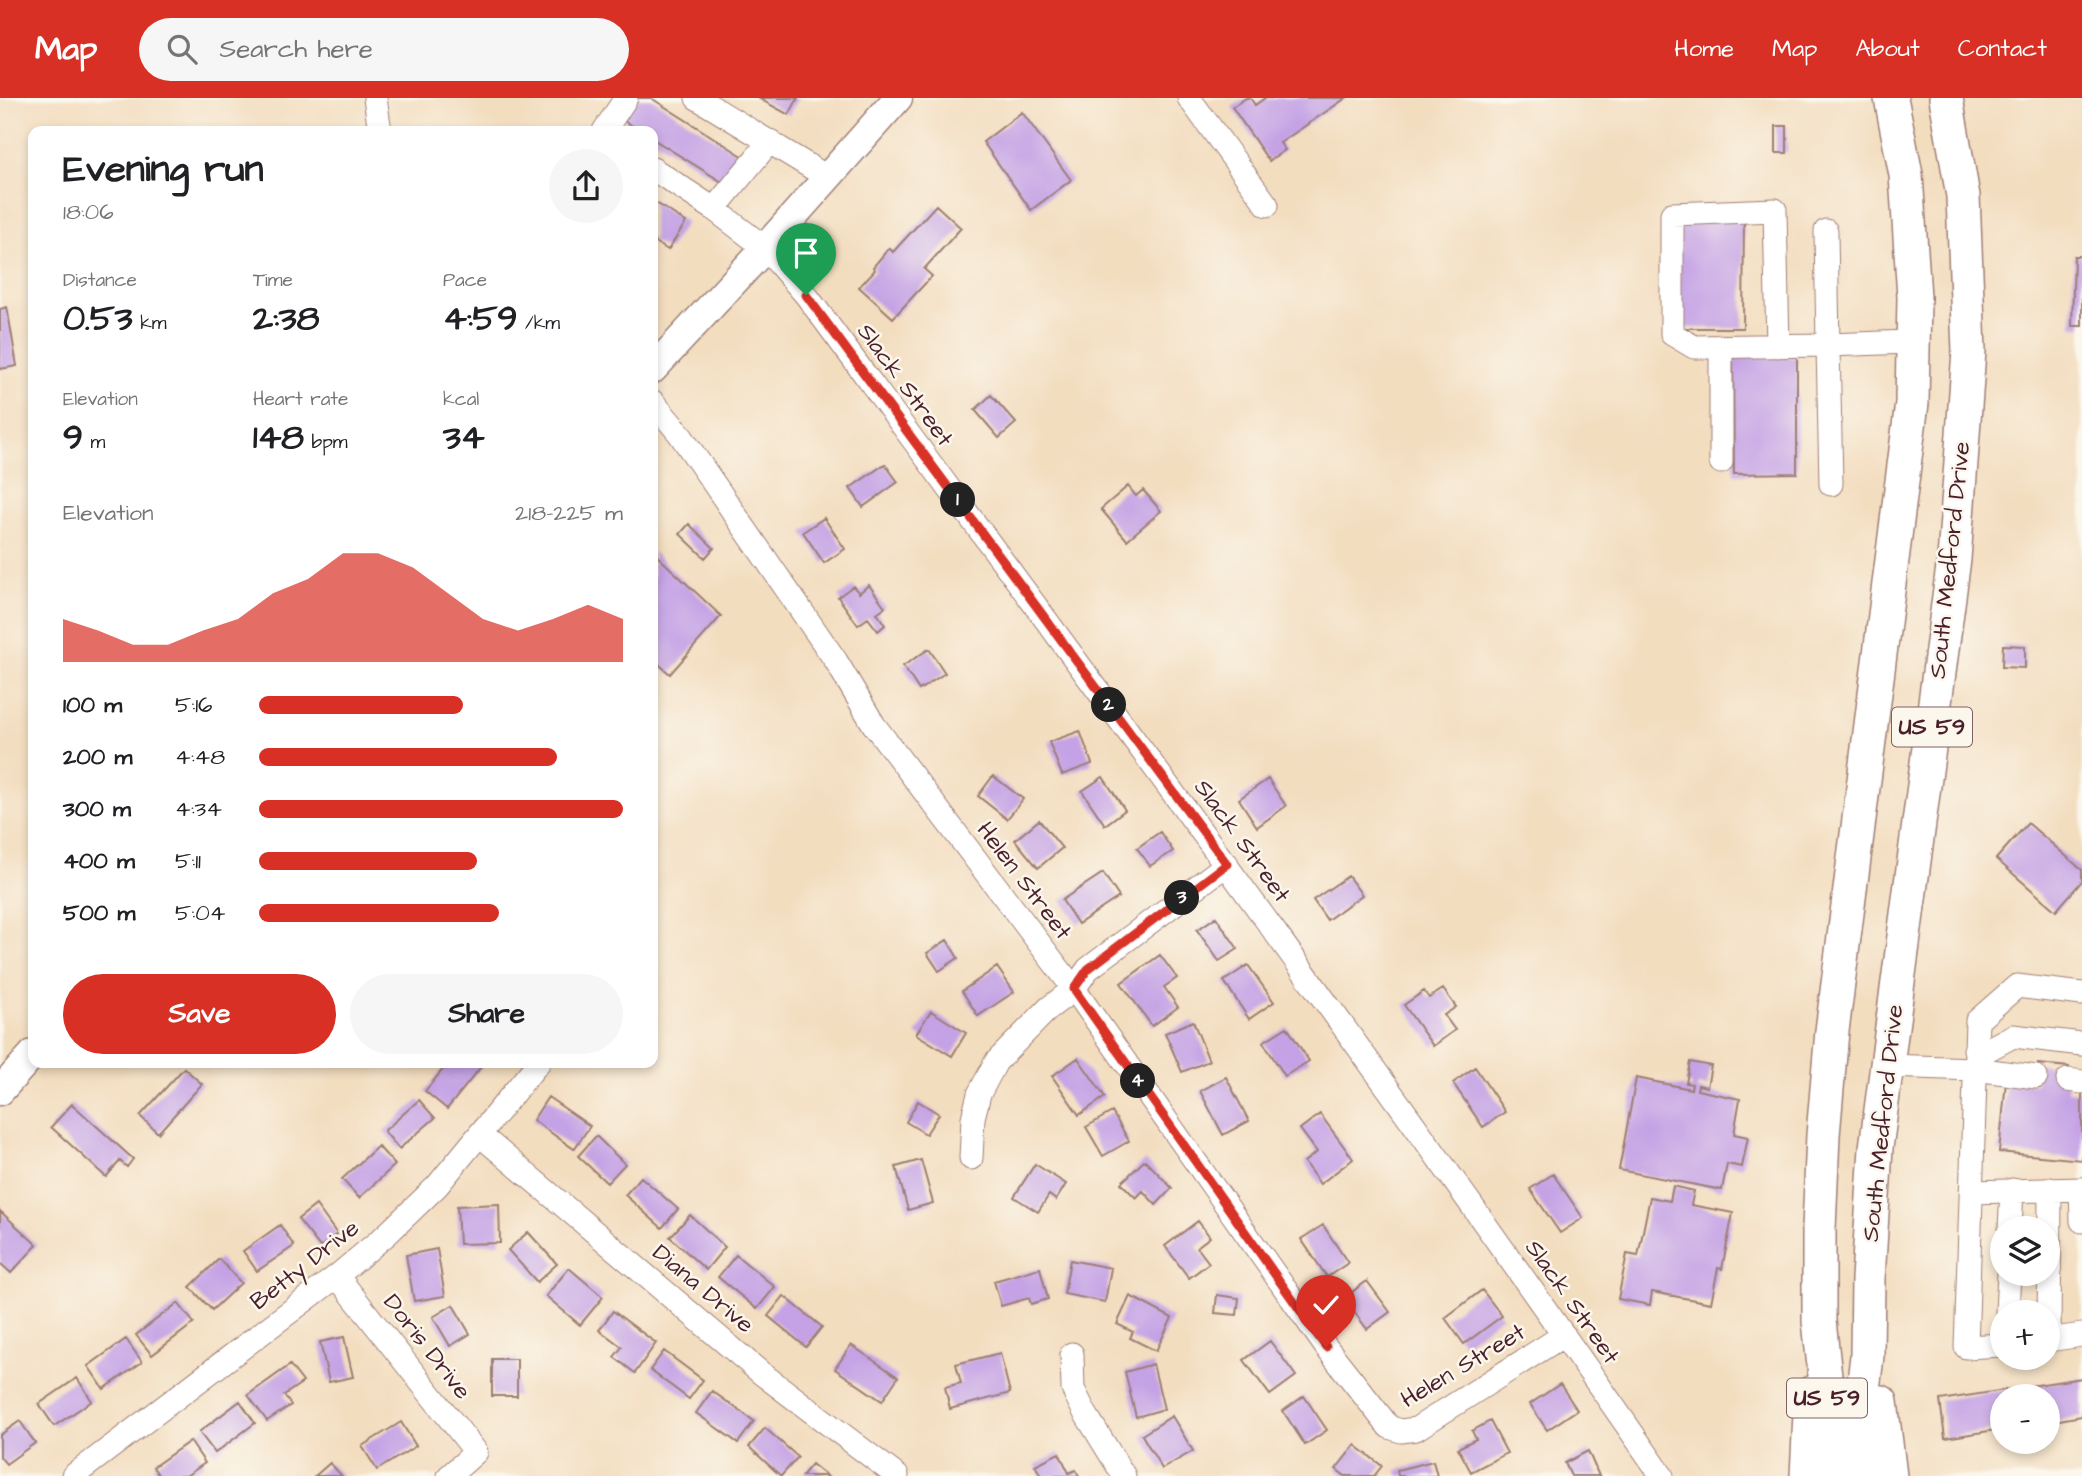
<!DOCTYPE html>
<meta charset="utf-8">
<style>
body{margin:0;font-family:"Architects Daughter",sans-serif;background:#f6f6f6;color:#202124;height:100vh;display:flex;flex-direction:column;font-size:26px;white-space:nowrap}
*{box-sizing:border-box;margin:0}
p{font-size:23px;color:#757577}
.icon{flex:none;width:38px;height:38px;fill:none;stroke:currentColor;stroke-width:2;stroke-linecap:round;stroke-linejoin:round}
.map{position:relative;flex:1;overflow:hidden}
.panel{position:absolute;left:28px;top:28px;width:630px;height:942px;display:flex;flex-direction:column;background:#fff;border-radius:14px;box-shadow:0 4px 10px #0003}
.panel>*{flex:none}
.tools{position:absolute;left:1990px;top:1118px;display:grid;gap:14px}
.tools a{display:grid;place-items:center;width:70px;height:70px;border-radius:50%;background:#fff;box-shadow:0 4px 10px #0003;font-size:35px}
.pin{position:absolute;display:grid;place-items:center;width:60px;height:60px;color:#fff;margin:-72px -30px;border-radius:50% 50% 50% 0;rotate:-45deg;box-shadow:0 0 7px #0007}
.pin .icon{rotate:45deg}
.km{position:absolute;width:35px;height:35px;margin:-18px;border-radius:50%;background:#222;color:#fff;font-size:19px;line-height:35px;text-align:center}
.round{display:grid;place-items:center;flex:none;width:74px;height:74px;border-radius:37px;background:#f6f6f6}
.headline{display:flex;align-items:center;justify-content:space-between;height:119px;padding:0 35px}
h1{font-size:38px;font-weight:700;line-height:52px}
.metrics{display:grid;grid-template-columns:repeat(3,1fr);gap:10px;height:119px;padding:7px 35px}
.metrics div{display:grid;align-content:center}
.metrics b{font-size:35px;font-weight:700}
.metrics small{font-size:19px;font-weight:400}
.metrics p{font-size:19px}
.chart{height:196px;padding:14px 35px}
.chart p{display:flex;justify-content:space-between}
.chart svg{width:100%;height:126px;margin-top:7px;fill:#d93025;opacity:.7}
.cta{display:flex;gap:14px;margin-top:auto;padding:14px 35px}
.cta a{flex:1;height:80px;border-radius:42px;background:#d93025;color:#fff;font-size:28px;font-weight:700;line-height:80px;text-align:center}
.cta a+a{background:#f6f6f6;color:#202124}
ul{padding:0 35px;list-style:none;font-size:23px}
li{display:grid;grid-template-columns:112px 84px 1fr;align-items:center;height:52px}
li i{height:18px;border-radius:9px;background:#d93025}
header{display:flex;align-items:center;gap:42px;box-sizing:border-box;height:98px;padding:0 35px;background:#d93025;color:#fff}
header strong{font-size:33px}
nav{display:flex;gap:38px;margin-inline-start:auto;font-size:24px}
.search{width:490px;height:63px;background:#f6f6f6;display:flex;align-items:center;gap:18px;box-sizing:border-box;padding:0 24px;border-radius:38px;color:#757577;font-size:26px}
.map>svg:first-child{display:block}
.building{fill:#c4a2e5}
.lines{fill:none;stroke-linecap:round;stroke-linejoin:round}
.minor-casing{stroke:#9e7e75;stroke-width:25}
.major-casing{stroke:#9e7e75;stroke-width:31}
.highway-casing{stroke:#9e7e75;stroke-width:36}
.minor{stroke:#fff;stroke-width:23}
.major{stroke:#fff;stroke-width:28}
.highway{stroke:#fff;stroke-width:33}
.route-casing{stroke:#fff;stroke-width:14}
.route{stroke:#d93025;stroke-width:9}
.labels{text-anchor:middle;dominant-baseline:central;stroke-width:5;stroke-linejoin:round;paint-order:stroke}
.shield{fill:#fbf7ec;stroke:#7f6065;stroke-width:2}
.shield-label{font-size:23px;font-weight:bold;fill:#4a1f2b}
.street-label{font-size:24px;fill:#4a1f2b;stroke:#fbf7ec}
</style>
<header>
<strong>Map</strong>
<div class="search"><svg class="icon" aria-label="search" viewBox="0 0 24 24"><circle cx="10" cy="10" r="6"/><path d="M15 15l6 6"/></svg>Search here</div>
<nav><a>Home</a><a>Map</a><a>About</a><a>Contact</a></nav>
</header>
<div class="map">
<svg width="2082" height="1378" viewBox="0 0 2082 1378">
<rect width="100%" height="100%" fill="#fbf7ec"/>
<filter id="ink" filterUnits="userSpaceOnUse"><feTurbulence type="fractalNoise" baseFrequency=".0143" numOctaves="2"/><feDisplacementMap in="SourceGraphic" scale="14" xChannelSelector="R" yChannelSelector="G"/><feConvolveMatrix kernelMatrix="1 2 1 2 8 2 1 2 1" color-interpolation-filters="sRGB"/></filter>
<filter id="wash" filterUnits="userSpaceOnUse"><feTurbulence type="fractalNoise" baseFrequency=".00686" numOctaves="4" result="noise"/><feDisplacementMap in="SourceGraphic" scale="28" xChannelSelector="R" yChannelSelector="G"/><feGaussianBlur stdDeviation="1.57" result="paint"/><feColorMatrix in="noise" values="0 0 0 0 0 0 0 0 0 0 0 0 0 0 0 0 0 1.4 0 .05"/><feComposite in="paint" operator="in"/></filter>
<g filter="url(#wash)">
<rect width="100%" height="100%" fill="#f3ddbf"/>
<g id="blocks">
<!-- building -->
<path class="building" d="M637,0H651L744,59L727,87L653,41V33H641L623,22Z
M758,0H798L789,17Z
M1246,0H1250L1255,7L1265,0H1346L1280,45L1285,52L1269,63L1232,9Z
M1022,14L1071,82L1031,112L983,44Z
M1776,28H1787V55H1776Z
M653,103L686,124L668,152L653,143Z
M936,107L961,130L924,171L932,178L893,220L859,189L875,172L873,169L889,150L893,154Z
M1679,121H1744L1743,230H1679Z
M2074,158H2082V228H2072Z
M7,209L17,268L0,271V211Z
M1733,258L1797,259V375L1734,376Z
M991,297L1016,325L999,340L975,312Z
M885,366L898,384L863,409L850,390Z
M1128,388L1136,398L1143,392L1161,413L1127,442L1101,411Z
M824,420L845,451L824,465L803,434Z
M689,426L714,450L705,460L680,436Z
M653,454L721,518L670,576L653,561Z
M869,487L885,509L877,515L885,527L878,533L868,520L858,527L838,499L853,488L859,495Z
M2003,547L2025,548V570L2002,569Z
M929,551L945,575L919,592L903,568Z
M1080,633L1092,666L1062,677L1049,644Z
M993,678L1023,701L1007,721L978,698Z
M1103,679L1125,712L1105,727L1082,693Z
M1268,681L1286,708L1257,729L1239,701Z
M1039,722L1062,750L1038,770L1015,742Z
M2028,725L2082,772V783L2056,813L1996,761Z
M1160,734L1173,753L1150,768L1137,750Z
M1103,775L1119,799L1078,826L1062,802Z
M1348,778L1362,797L1327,822L1313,802Z
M1216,819L1238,851L1219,863L1197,832Z
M947,842L958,860L939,873L927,855Z
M1160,857L1177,880L1164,889L1178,909L1152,928L1121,885Z
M1248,867L1274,904L1249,921L1224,883Z
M997,869L1014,894L978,918L962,893Z
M1443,891L1456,909L1444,917L1455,932L1433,948L1404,907L1424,893L1429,900Z
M931,913L966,935L952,958L916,936Z
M1193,923L1209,963L1182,974L1165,935Z
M1287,929L1309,963L1285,978L1263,944Z
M1078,960L1105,999L1079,1017L1052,978Z
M449,964H485L447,1011L425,993Z
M1690,964L1711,968L1707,989L1698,987L1697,992L1740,1001L1734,1036L1748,1039L1742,1069L1727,1066L1722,1092L1619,1072L1636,980L1691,991L1692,986L1686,985Z
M2038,966L2069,969L2067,993L2082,994V1062L1999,1054L2006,983L2036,986Z
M1475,969L1505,1014L1483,1029L1453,985Z
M184,970L202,986L158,1035L140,1018Z
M1226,979L1249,1023L1223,1037L1200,993Z
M548,999L590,1028L574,1051L533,1022Z
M419,1002L435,1020L399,1051L384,1033Z
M918,1003L939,1016L926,1036L906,1024Z
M72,1006L133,1061L127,1069L120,1063L106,1079L51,1029Z
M1112,1014L1129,1043L1103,1058L1086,1029Z
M1320,1016L1353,1061L1320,1086L1304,1064L1317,1054L1300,1031Z
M596,1038L625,1066L607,1085L578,1058Z
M378,1048L395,1067L359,1100L342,1081Z
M921,1062L933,1105L908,1112L896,1069Z
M1145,1062L1172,1090L1156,1107L1143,1093L1136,1100L1121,1085Z
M1035,1066L1066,1086L1056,1102L1049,1097L1038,1114L1014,1099Z
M1553,1076L1583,1120L1560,1135L1530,1091Z
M641,1079L678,1111L662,1130L625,1097Z
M1673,1088L1694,1093L1691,1107L1733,1115L1722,1171L1718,1170L1711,1205L1652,1194L1650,1207L1618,1201L1627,1156L1638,1158L1650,1099L1670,1103Z
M499,1106L500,1145L459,1146L457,1108Z
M316,1107L337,1136L320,1149L298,1121Z
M0,1113L37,1147L11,1175L0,1165Z
M690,1117L725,1149L706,1172L670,1139Z
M1198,1123L1210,1139L1197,1149L1209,1165L1189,1180L1165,1148Z
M280,1127L294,1148L257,1173L243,1153Z
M1323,1127L1348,1165L1327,1179L1301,1141Z
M528,1134L557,1166L537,1184L508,1152Z
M437,1151L445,1198L414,1203L406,1157Z
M736,1157L775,1189L757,1211L718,1179Z
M219,1161L241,1185L212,1212L190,1189Z
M1070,1162L1111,1170L1105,1204L1064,1196Z
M569,1170L603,1199L580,1227L546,1198Z
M1040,1170L1048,1201L1031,1206L1029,1200L1001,1208L994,1183Z
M1367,1183L1390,1214L1367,1231L1344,1200Z
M1482,1192L1502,1218L1464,1246L1445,1220Z
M1217,1197L1239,1200L1237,1217L1215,1215Z
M784,1198L822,1229L806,1249L768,1218Z
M1130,1198L1172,1220L1156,1253L1130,1240L1133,1234L1117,1226Z
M178,1205L194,1225L152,1257L136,1237Z
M453,1207L470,1236L450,1248L433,1219Z
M613,1213L656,1245L635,1275L614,1259L622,1249L599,1232Z
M344,1239L353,1279L329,1284L320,1244Z
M126,1241L142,1264L104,1291L88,1268Z
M1270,1243L1296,1278L1270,1297L1244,1262Z
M851,1247L898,1279L882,1303L835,1271Z
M664,1253L703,1282L689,1301L650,1272Z
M1000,1255L1010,1295L950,1311L945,1289L961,1285L956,1266Z
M492,1261H517V1298H492Z
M1153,1266L1164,1311L1136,1319L1125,1274Z
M290,1267L303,1284L284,1297L291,1307L267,1323L248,1297Z
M77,1280L92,1303L54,1328L39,1306Z
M2082,1280V1318L2048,1324V1298H2002V1331L1945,1340L1940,1302Z
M1560,1286L1577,1312L1547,1332L1530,1306Z
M712,1293L754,1323L738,1345L696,1315Z
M1304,1298L1327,1332L1305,1347L1283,1313Z
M240,1303L255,1325L215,1355L199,1334Z
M1172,1318L1193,1353L1162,1371L1142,1337Z
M20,1323L35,1345L6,1366L0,1359V1337Z
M1490,1323L1507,1355L1471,1374L1458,1350L1476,1341L1472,1333Z
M401,1324L416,1348L377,1372L362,1348Z
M765,1330L798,1359L781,1378L749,1349Z
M190,1343L205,1365L186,1378H159L153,1369Z
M1355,1347L1382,1368L1374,1378H1345L1336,1371Z
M1588,1353L1599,1378H1571L1565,1365Z
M1059,1355L1069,1375L1076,1372L1079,1378H1041L1035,1367Z
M1433,1363L1437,1378H1398L1397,1372Z
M330,1365L342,1378H315Z
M812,1366L827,1378H802Z"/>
</g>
</g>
<g filter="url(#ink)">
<use href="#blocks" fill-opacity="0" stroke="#9e7e75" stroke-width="2"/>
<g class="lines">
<!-- minor casing -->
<g class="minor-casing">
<path id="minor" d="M375,0L380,33
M697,0L827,79
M1189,0L1267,107
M604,33L626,0
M653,71L714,111L765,150L806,197C1095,588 1385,978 1662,1378
M714,111L770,43
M1778,248L1775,112L1672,116V236L1694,249L1828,247L1826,133
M1721,249V364
M653,304L679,335L836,563L874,627L1074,891L1326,1249L1389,1329L1401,1333L1416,1331L1564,1237
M1831,386L1828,247L1909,244
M1975,952H1987L2013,938L2082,946
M1887,968L1975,971L2036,979
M2068,982L2082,984
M480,1037L761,1275L897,1378
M971,1060L973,1020L979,996L996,964L1049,910L1074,891L1088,871L1227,766
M2081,1091L2082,1123
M1972,1094L2082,1091
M2010,1130L2012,1092
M337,1178L476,1354L449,1378
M2007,1214L2009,1176
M2049,1241L2050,1091
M2048,1242L2082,1237
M2002,1247L1966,1249L1977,923L2017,888L2082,896
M1072,1256L1073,1291L1085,1315L1124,1378
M73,1378L337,1178L386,1137L437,1088L539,964"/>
</g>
<!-- major casing -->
<g class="major-casing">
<path id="major" d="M653,271L765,150L898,0
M0,993L33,956"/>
</g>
<!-- highway casing -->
<g class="highway-casing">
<path id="highway" d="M1881,1304L1890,1378
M1807,1378L1811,1295
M1836,1378L1819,1223V1131L1823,1037L1832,933L1912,305L1914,199L1906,77L1891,0
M1865,1378L1860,1317L1867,1258L1868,1181L1876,1050L1954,461L1969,253L1963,98L1946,0"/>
</g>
<!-- minor -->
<use href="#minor" class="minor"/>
<!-- major -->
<use href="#major" class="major"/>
<!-- highway -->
<use href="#highway" class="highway"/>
</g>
</g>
<g class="lines" filter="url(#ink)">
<!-- route casing -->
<g class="route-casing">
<path id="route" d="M806,197L1227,766L1088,871L1074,891L1326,1249"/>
</g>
<!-- route -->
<use href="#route" class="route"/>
</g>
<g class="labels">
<!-- shield labels -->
<g class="shield">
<rect x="1892" y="609.5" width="80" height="39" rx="5"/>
<rect x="1787" y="1280.5" width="80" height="39" rx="5"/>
</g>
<g class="shield-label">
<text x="1932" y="629">US 59</text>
<text x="1827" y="1300">US 59</text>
</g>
<!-- street labels -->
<g class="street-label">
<text transform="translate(905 287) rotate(54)">Slack Street</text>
<text transform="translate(1950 462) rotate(-84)">South Medford Drive</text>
<text transform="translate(1242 743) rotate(54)">Slack Street</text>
<text transform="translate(1024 783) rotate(53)">Helen Street</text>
<text transform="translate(1883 1025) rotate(-84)">South Medford Drive</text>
<text transform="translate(305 1167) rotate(-38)">Betty Drive</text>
<text transform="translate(703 1191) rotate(40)">Diana Drive</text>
<text transform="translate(1572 1204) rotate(55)">Slack Street</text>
<text transform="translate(427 1249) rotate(52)">Doris Drive</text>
<text transform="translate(1463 1268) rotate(-31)">Helen Street</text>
</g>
</g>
</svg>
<div class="tools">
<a><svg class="icon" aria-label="layers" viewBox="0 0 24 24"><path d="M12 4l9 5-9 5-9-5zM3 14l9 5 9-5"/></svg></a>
<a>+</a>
<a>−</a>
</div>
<div class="pin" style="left:806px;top:197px;background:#1e9e55"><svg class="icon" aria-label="arrive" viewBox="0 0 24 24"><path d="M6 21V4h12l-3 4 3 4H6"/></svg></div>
<div class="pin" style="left:1326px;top:1249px;background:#d93025"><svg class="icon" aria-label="check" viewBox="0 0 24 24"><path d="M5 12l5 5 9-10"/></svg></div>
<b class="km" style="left:958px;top:402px">1</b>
<b class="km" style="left:1109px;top:607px">2</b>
<b class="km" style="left:1182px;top:800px">3</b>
<b class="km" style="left:1138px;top:983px">4</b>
<section class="panel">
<div class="headline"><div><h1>Evening run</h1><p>18:06</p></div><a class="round"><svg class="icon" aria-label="share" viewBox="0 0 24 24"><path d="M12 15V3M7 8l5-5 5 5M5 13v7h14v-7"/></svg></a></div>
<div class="metrics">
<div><p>Distance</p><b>0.53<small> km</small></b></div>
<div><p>Time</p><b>2:38</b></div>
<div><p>Pace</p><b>4:59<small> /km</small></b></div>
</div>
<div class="metrics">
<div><p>Elevation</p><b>9<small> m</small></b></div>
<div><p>Heart rate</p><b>148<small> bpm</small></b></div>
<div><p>kcal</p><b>34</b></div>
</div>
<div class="chart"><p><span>Elevation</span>218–225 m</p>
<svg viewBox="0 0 160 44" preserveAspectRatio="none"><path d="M0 44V29L10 33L20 38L30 38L40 33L50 29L60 20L70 15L80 6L90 6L100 11L110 20L120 29L130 33L140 29L150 24L160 29V44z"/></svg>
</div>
<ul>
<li><b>100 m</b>5:16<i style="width:56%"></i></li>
<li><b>200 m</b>4:48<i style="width:82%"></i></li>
<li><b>300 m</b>4:34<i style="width:100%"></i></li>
<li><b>400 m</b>5:11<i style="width:60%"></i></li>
<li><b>500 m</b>5:04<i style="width:66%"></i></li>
</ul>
<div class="cta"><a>Save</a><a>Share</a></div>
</section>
</div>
